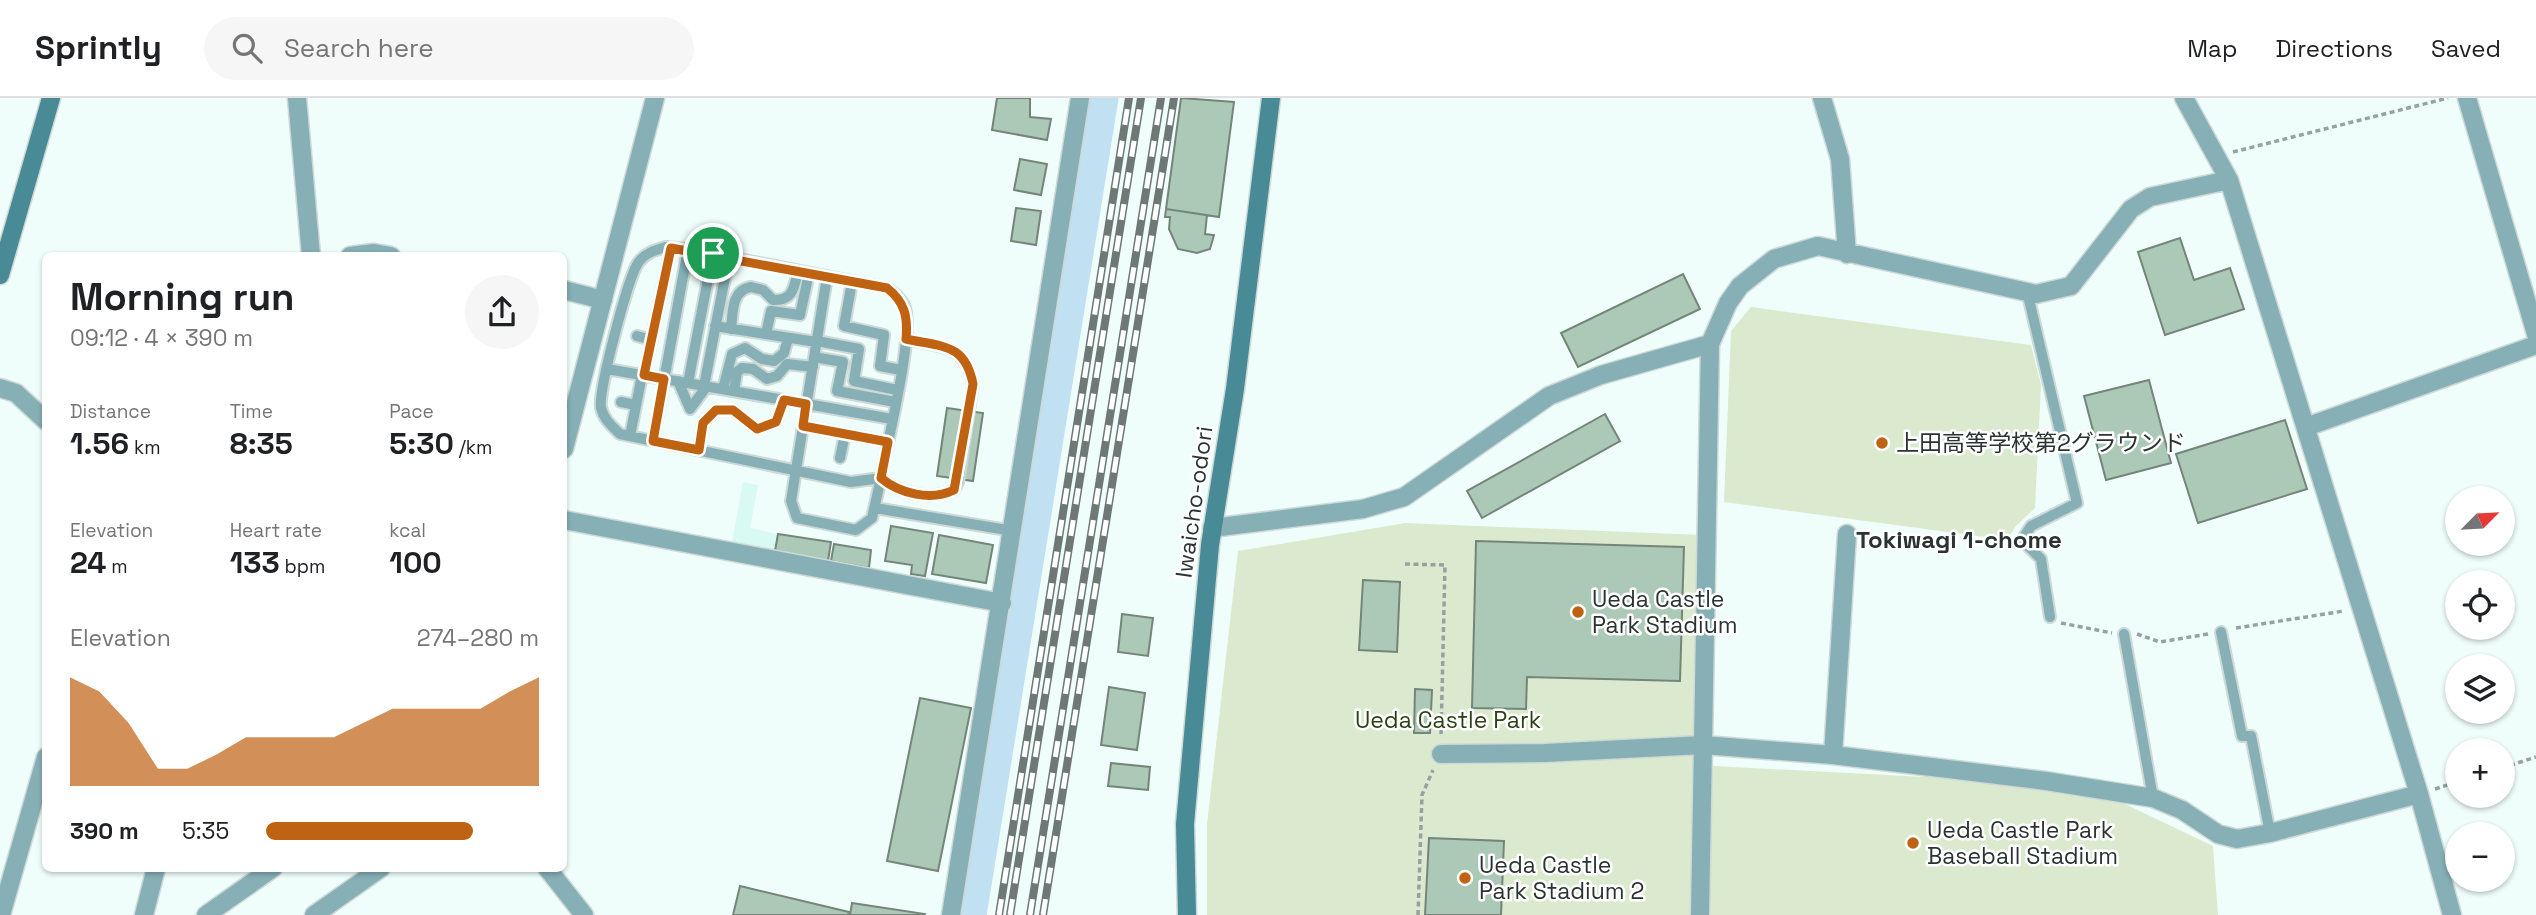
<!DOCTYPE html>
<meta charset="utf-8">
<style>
body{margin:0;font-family:"Space Grotesk","Noto Sans JP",sans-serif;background:#f6f6f6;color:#202124;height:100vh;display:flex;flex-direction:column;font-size:26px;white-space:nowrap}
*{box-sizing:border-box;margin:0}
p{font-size:23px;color:#757577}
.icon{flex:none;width:38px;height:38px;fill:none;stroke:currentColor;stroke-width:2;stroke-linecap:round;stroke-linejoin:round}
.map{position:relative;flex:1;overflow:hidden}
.details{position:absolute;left:42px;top:154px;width:525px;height:620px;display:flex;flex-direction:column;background:#fff;border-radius:10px;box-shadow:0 2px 5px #0004}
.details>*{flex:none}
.needle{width:46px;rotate:66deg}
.buttons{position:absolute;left:2445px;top:388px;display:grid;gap:14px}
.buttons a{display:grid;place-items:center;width:70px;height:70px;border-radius:50%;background:#fff;box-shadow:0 2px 5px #0004;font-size:35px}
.pin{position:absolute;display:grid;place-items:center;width:60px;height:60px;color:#fff;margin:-30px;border:4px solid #fff;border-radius:50%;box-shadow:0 2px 7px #0007}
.round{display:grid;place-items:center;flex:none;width:74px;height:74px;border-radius:37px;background:#f6f6f6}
.overview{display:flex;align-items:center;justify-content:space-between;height:119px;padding:0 28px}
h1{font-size:38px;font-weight:700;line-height:52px}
.figures{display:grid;grid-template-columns:repeat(3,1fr);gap:10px;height:119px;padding:7px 28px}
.figures div{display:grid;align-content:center}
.figures b{font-size:30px;font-weight:700}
.figures small{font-size:19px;font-weight:400}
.figures p{font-size:19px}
.chart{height:196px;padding:14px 28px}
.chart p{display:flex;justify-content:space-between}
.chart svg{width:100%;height:126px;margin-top:7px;fill:#bf6212;opacity:.7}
ul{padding:0 28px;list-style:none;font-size:23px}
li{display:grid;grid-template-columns:112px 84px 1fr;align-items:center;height:52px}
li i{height:18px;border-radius:9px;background:#bf6212}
header{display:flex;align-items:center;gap:42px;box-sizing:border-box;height:98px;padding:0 35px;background:#fff;border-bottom:2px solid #e0e0e0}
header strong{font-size:33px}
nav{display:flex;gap:38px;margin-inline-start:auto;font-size:24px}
.search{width:490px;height:63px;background:#f6f6f6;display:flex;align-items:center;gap:18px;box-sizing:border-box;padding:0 24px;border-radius:38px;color:#757577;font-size:26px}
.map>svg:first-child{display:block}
.built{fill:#d8faf3}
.green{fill:#dbeacf}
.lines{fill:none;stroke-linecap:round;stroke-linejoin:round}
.river{stroke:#c1e0f2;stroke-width:35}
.building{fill:#abc9b6;stroke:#74857a;stroke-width:2}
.lane-casing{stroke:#ccd9d7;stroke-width:14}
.street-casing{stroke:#ccd9d7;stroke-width:21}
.secondary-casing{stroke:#ccd9d7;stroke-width:21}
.path{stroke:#96a2a0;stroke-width:3.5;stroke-dasharray:5 3.5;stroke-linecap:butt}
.lane{stroke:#86afb6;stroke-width:10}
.street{stroke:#86afb6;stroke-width:18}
.secondary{stroke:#488a95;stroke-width:18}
.rail-casing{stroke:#6e7976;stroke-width:8}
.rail{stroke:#fff;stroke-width:5;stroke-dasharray:16;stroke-linecap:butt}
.route-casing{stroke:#fff;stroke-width:14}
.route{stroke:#bf6212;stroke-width:9}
.poi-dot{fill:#bf6212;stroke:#fff;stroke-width:2.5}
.labels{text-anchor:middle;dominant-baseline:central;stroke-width:5;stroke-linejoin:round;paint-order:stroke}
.poi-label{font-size:23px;fill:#2a3331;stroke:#fff;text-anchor:start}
.street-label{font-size:23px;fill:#2a3331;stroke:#fff}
.park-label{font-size:23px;fill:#2c4116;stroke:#fff}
.neighbourhood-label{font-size:24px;font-weight:bold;fill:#2a3331;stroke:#fff}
</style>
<header>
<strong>Sprintly</strong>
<div class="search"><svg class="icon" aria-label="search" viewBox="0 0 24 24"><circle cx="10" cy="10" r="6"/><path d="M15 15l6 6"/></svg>Search here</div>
<nav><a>Map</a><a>Directions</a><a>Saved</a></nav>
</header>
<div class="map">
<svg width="2536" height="817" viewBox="0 0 2536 817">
<rect width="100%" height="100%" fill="#f0fefb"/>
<!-- built -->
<path class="built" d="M743,384L758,387L750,430L778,436L775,453L732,444Z"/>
<!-- green -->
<path class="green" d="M1751,209L2031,247L2041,287L2035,410L2016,428L2007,442L1724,404L1731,233Z
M1405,425L1702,437L1696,667L2040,685L2123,705L2213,748L2218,817H1207V726L1238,453Z"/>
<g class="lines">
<!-- river -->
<path class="river" d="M969,817L1101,0"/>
</g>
<!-- building -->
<path class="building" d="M997,0H1030V19L1051,21L1047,42L992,32Z
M1181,0L1234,4L1219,119L1166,111Z
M1020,61L1047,66L1041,97L1014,92Z
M1016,110L1041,113L1036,147L1011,143Z
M1166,111L1207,117L1205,136L1214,137L1210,151L1197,155L1178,151L1169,131L1170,119H1165Z
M2180,140L2194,182L2230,170L2244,211L2165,237L2138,154Z
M1683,176L1700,211L1578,269L1561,235Z
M2149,282L2171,365L2106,382L2084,298Z
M947,310L983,315L973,383L937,378Z
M1605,316L1620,343L1482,420L1467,393Z
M2285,322L2307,391L2198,425L2176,356Z
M891,428L933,435L925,478L911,476L912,467L885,463Z
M778,436L831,444L828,463L775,453Z
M939,437L993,447L986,485L932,476Z
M1476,443L1684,449L1680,583L1527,579L1526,611L1472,610Z
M834,446L871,452L869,470L831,463Z
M1363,482L1400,484L1397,554L1359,552Z
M1122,516L1153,520L1148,558L1118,554Z
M1109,589L1145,595L1137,652L1101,647Z
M1415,591L1432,592L1430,635H1414Z
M920,600L971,610L938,773L887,763Z
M1111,665L1150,669L1148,692L1108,688Z
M1429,740L1504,743L1501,817H1425Z
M740,788L849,814L848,817H733Z
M852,805L925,816V817H850Z"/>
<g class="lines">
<!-- lane casing -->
<g class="lane-casing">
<path id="lane" d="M666,149L688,151L887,190C894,195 902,201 905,210C914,240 887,344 881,380L851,384L620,336C612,328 604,322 601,310C598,293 628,180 638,165C645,155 655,152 666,149Z
M827,179L791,403L797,420L856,432L872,420L881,380
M852,184L844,228L884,237L880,268L901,272
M2027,193L2077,405L2031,428L2022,442L2041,461L2050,519
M715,228L816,244
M731,231C733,215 731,192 751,189L763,192L773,202C793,203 794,190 798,173
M766,236L771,213L800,217L809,175
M637,238L652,242
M817,243L859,251L854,283L897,292
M814,259L843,264L837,293L895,304
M607,271L892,321
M644,277L671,150
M678,283L690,311L707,288
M688,285L713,155
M704,288L729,159
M723,291L732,256L745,250L762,261L774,263L784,255L788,240
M734,293L737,274L742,270L753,271L767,281L777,278L787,266L813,269
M621,304L636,307
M803,328L888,344
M630,338L642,277
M653,343L688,151
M699,352L703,325L716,312H733L757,331L776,324L784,302
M840,360L845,336
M881,380C900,396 931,403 954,392L958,384L973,286C964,245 942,250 906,241
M875,410L1013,433
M2221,534L2242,638H2251L2270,735
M2124,536L2153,700"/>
</g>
<!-- street casing -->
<g class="street-casing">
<path id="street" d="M297,0L311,158
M1822,0L1840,61L1847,156
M2184,0L2229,82L2419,696L2452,817
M2467,0L2536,236
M350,158L374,155L391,158
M564,192L603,202
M0,290L16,295L46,323
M2306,329L2536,247
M564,351L655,0
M564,422L1002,505
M1212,430L1363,411L1404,399L1549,298L1601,277L1710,246
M1441,656L1545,655L1703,647L1833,657L2046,683L2153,700L2182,712L2218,736L2237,741L2270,735L2419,696
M1833,657L1847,436
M547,770L584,817
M1,817L46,659
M144,817L156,770
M206,817L273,770
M314,817L381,770
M951,817L1080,0
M1700,817L1710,246L1728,205L1740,188L1774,161L1818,148L2036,196L2071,188L2131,111L2150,99L2229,82"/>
</g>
<!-- secondary casing -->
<g class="secondary-casing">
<path id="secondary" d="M0,177L51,0
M1187,817L1185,726L1210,447L1235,291L1271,0"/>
</g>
<!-- path -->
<path class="path" d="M2233,54L2448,0
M1405,466L1445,467L1441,638
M2061,525L2112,535
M2236,530L2344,513
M2137,536L2160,544L2208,536
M2502,670L2536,659
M2435,691L2457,684
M1418,817L1422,697L1433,672"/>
<!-- lane -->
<use href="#lane" class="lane"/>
<!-- street -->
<use href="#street" class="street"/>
<!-- secondary -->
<use href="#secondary" class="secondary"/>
<!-- rail casing -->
<g class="rail-casing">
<path id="rail" d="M999,817L1129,0
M1010,817L1141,0
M1030,817L1161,0
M1043,817L1174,0"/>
</g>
<!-- rail -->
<use href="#rail" class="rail"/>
</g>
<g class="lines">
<!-- route casing -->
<g class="route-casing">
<path id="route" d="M671,150L887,190C905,204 908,219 906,241C942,249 965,245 973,286L954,392C931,403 900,396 881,380L888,344L803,328L806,306L784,302L776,324L757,331L733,312H716L703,325L699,352L653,343L664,281L644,277Z"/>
</g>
<!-- route -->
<use href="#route" class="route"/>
</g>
<!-- markers -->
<g class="poi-dot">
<circle cx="1882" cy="345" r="7"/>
<circle cx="1578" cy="514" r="7"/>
<circle cx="1913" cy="745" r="7"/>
<circle cx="1465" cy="780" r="7"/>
</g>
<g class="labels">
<!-- poi labels -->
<g class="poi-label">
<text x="1896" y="345">上田高等学校第2グラウンド</text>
<text x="1592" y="501">Ueda Castle<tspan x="1592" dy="26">Park Stadium</tspan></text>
<text x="1927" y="732">Ueda Castle Park<tspan x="1927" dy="26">Baseball Stadium</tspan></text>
<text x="1479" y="767">Ueda Castle<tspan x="1479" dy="26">Park Stadium 2</tspan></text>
</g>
<!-- street labels -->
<g class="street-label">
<text transform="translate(1194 404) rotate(-82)">Iwaicho-odori</text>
</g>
<!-- park labels -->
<g class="park-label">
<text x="1448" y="622">Ueda Castle Park</text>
</g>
<!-- neighbourhood labels -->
<g class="neighbourhood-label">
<text x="1959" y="441">Tokiwagi 1-chome</text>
</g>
</g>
</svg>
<div class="buttons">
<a><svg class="needle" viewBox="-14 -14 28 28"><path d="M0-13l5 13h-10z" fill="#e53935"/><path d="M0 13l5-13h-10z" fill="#757577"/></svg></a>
<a><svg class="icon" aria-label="locate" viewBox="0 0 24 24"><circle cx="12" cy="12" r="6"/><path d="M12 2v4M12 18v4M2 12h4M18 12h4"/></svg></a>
<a><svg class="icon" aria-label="layers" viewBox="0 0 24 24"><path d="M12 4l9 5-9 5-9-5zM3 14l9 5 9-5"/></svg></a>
<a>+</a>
<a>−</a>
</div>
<div class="pin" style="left:713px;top:155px;background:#1e9e55"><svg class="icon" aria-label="arrive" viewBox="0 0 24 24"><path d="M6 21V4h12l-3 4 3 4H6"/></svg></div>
<section class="details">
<div class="overview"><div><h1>Morning run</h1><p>09:12 · 4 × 390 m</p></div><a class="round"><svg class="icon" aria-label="share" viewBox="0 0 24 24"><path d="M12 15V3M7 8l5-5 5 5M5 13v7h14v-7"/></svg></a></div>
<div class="figures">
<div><p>Distance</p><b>1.56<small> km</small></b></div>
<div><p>Time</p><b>8:35</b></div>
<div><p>Pace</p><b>5:30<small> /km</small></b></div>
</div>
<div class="figures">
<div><p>Elevation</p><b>24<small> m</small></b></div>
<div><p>Heart rate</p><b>133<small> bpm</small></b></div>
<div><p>kcal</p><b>100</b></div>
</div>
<div class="chart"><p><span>Elevation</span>274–280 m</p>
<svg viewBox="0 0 160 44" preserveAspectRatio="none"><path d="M0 44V6L10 11L20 22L30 38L40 38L50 33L60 27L70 27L80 27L90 27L100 22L110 17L120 17L130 17L140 17L150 11L160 6V44z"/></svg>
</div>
<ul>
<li><b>390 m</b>5:35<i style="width:76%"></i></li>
</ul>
</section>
</div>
